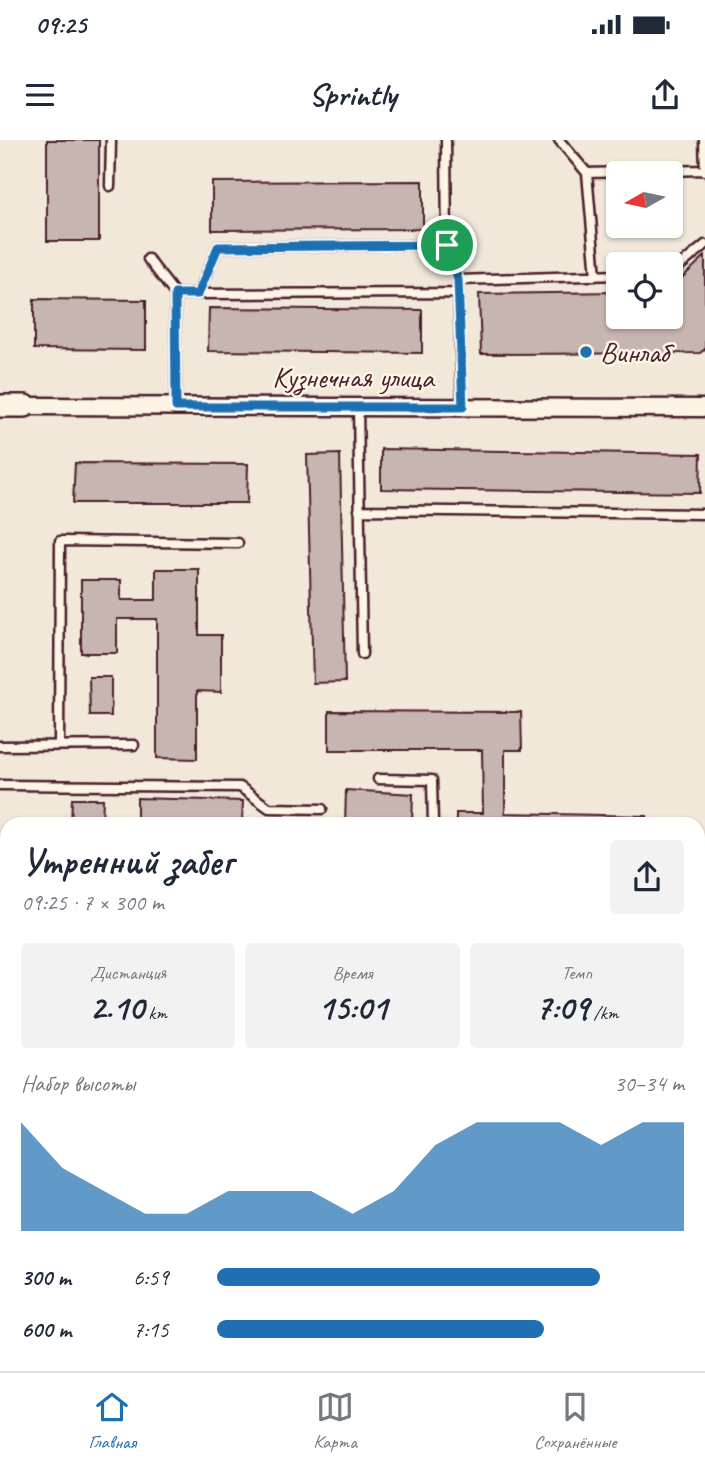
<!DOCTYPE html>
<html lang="ru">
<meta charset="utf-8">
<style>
body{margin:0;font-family:Caveat,sans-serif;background:#f2f2f3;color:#1f2937;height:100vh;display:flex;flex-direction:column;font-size:26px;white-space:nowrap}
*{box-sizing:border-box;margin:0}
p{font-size:23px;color:#747a83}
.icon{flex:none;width:38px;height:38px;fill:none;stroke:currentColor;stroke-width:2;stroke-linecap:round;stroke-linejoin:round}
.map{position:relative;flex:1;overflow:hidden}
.details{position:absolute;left:0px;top:677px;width:705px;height:555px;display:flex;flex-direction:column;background:#fff;border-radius:21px 21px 0 0;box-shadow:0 2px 5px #0004}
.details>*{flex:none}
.needle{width:46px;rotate:261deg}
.fabs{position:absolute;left:606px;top:21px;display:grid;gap:14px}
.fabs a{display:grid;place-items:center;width:77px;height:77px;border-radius:7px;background:#fff;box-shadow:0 2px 5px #0004;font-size:35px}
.pin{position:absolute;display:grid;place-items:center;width:60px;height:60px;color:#fff;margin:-30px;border:4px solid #fff;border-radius:50%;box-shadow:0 2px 7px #0007}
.round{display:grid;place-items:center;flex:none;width:74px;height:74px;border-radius:7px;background:#f2f2f3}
.headline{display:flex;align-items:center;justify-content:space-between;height:119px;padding:0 21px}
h1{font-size:38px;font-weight:800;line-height:52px}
.metrics{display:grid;grid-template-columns:repeat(3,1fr);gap:10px;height:119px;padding:7px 21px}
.metrics div{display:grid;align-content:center;border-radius:7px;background:#f2f2f3;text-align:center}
.metrics b{font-size:35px;font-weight:800}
.metrics small{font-size:19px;font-weight:400}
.metrics p{font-size:19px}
.chart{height:196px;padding:14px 21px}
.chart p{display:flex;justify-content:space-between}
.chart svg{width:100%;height:126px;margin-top:7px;fill:#1f6fb2;opacity:.7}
ul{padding:0 21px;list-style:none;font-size:23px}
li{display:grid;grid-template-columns:112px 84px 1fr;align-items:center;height:52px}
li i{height:18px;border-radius:9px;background:#1f6fb2}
.status{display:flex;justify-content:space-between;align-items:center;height:49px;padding:0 35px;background:#fff;direction:ltr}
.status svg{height:19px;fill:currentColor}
header{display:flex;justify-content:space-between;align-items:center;height:91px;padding:0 21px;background:#fff;font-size:32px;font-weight:800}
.tabs{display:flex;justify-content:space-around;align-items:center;height:98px;border-top:2px solid #e0e1e3;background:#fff;font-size:19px;color:#747a83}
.tabs a{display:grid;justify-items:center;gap:4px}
.tabs .current{color:#1f6fb2}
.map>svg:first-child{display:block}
.green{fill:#d8cac0;stroke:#917476;stroke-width:2}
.building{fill:#c7b6af;stroke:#4a1f2b;stroke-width:2}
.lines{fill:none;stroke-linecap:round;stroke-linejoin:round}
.lane-casing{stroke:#4a1f2b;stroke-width:13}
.street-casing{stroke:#4a1f2b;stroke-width:21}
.secondary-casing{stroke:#4a1f2b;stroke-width:26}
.lane{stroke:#fcf5e5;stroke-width:8}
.street{stroke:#fcf5e5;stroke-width:16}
.secondary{stroke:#fcf5e5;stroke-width:21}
.route-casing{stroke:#fff;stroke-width:14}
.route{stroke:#1f6fb2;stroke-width:9}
.poi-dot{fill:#1f6fb2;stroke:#fcf5e5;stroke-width:2.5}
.labels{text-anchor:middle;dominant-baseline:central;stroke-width:5;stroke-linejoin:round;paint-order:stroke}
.poi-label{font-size:30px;fill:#4a1f2b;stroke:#fcf5e5;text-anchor:start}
.street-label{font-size:30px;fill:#4a1f2b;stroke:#fcf5e5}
</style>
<div class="status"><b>09:25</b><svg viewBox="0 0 49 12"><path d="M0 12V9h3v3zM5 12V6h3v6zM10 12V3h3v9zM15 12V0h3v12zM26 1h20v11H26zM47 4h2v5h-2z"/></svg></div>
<header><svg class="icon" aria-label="menu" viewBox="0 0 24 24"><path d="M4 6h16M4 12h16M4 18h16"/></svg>Sprintly<svg class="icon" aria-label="share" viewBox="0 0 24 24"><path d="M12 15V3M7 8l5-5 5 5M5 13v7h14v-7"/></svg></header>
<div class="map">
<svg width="705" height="1231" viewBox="0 0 705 1231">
<rect width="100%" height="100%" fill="#f1e8da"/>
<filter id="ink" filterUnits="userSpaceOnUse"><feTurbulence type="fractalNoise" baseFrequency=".0143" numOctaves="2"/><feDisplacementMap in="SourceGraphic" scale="14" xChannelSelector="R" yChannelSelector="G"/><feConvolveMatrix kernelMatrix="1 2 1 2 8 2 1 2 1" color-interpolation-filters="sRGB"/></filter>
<g filter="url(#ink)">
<!-- green -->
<path class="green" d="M698,1211H705V1231H564L569,1225H698Z"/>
<!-- building -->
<path class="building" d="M47,0H99V101H47Z
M423,41V89L212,90V42Z
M705,116V209L700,213L481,214L479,154L618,152V177H670V149Z
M34,159L146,160V210L34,209Z
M209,168L422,170V213L208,211Z
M381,309L701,314L700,353L381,349Z
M340,314L345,542L313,543L307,315Z
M75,323L248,324L247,363H73Z
M156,429H199V495H221V552L197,551V619L157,618V479H117V513H81V440H121V460H156Z
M89,537H111V576H90Z
M329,571L521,572L522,610H505V673L647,676V684H456V673H483L482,610H329Z
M346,650L413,654L412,684H345Z
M137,658L243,661L242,684H137Z
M72,659H103L102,684H71Z
M698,835H701V882H698Z
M698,995H705V1047H698Z"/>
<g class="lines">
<!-- lane casing -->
<g class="lane-casing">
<path id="lane" d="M446,0L447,105L458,140
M559,0L587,33
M704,0L705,31
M110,46L111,0
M148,119L175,154L176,267
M670,134L705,105
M596,136L587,33L704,30
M175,154L458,153
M198,154L218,107L447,105
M358,267L362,514
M462,267L458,140L618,135
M359,370L705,374
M59,604L60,401L238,403
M0,606L134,605
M378,639L432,640L433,684
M0,645L240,647L269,668L322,669
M698,1060H705
M698,1194H705"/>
</g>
<!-- street casing -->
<g class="street-casing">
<path id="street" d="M25,266L705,268"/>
</g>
<!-- secondary casing -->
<g class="secondary-casing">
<path id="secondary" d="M0,266H25
M0,942H7
M698,943H705"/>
</g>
<!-- lane -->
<use href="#lane" class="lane"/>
<!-- street -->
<use href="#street" class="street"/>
<!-- secondary -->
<use href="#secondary" class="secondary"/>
</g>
</g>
<g class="lines" filter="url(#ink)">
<!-- route casing -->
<g class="route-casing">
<path id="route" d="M447,105L458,140L463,267H176L175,154H198L218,107Z"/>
</g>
<!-- route -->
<use href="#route" class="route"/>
</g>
<!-- markers -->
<circle class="poi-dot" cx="586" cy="212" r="7"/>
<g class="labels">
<!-- poi labels -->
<g class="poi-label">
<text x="600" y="212">Винлаб</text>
</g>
<!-- street labels -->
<g class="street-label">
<text x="353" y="237">Кузнечная улица</text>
</g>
</g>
</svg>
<div class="fabs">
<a><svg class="needle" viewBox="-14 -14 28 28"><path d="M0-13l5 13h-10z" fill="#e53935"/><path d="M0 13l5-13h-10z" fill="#747a83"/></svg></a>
<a><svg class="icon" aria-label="locate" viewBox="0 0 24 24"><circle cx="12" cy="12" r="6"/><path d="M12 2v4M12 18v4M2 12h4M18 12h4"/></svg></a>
</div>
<div class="pin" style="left:447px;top:105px;background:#1e9e55"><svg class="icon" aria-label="arrive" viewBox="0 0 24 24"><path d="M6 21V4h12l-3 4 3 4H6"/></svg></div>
<section class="details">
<div class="headline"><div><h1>Утренний забег</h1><p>09:25 · 7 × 300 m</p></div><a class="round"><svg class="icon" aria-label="share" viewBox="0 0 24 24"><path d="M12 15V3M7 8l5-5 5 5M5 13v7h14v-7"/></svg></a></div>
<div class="metrics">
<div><p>Дистанция</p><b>2.10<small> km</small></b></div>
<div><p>Время</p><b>15:01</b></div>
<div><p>Темп</p><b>7:09<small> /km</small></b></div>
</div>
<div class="chart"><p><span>Набор высоты</span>30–34 m</p>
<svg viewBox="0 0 160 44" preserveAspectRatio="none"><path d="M0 44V6L10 22L20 30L30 38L40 38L50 30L60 30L70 30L80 38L90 30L100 14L110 6L120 6L130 6L140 14L150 6L160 6V44z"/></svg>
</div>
<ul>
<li><b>300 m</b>6:59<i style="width:82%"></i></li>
<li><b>600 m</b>7:15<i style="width:70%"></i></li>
</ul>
</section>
</div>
<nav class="tabs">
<a class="current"><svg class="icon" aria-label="home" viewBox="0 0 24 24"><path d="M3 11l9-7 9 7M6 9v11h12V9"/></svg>Главная</a>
<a><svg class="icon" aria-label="map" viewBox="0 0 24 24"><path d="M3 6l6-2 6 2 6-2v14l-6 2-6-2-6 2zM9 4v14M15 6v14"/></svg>Карта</a>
<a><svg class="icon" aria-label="saved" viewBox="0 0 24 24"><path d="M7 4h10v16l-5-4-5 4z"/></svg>Сохранённые</a>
</nav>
